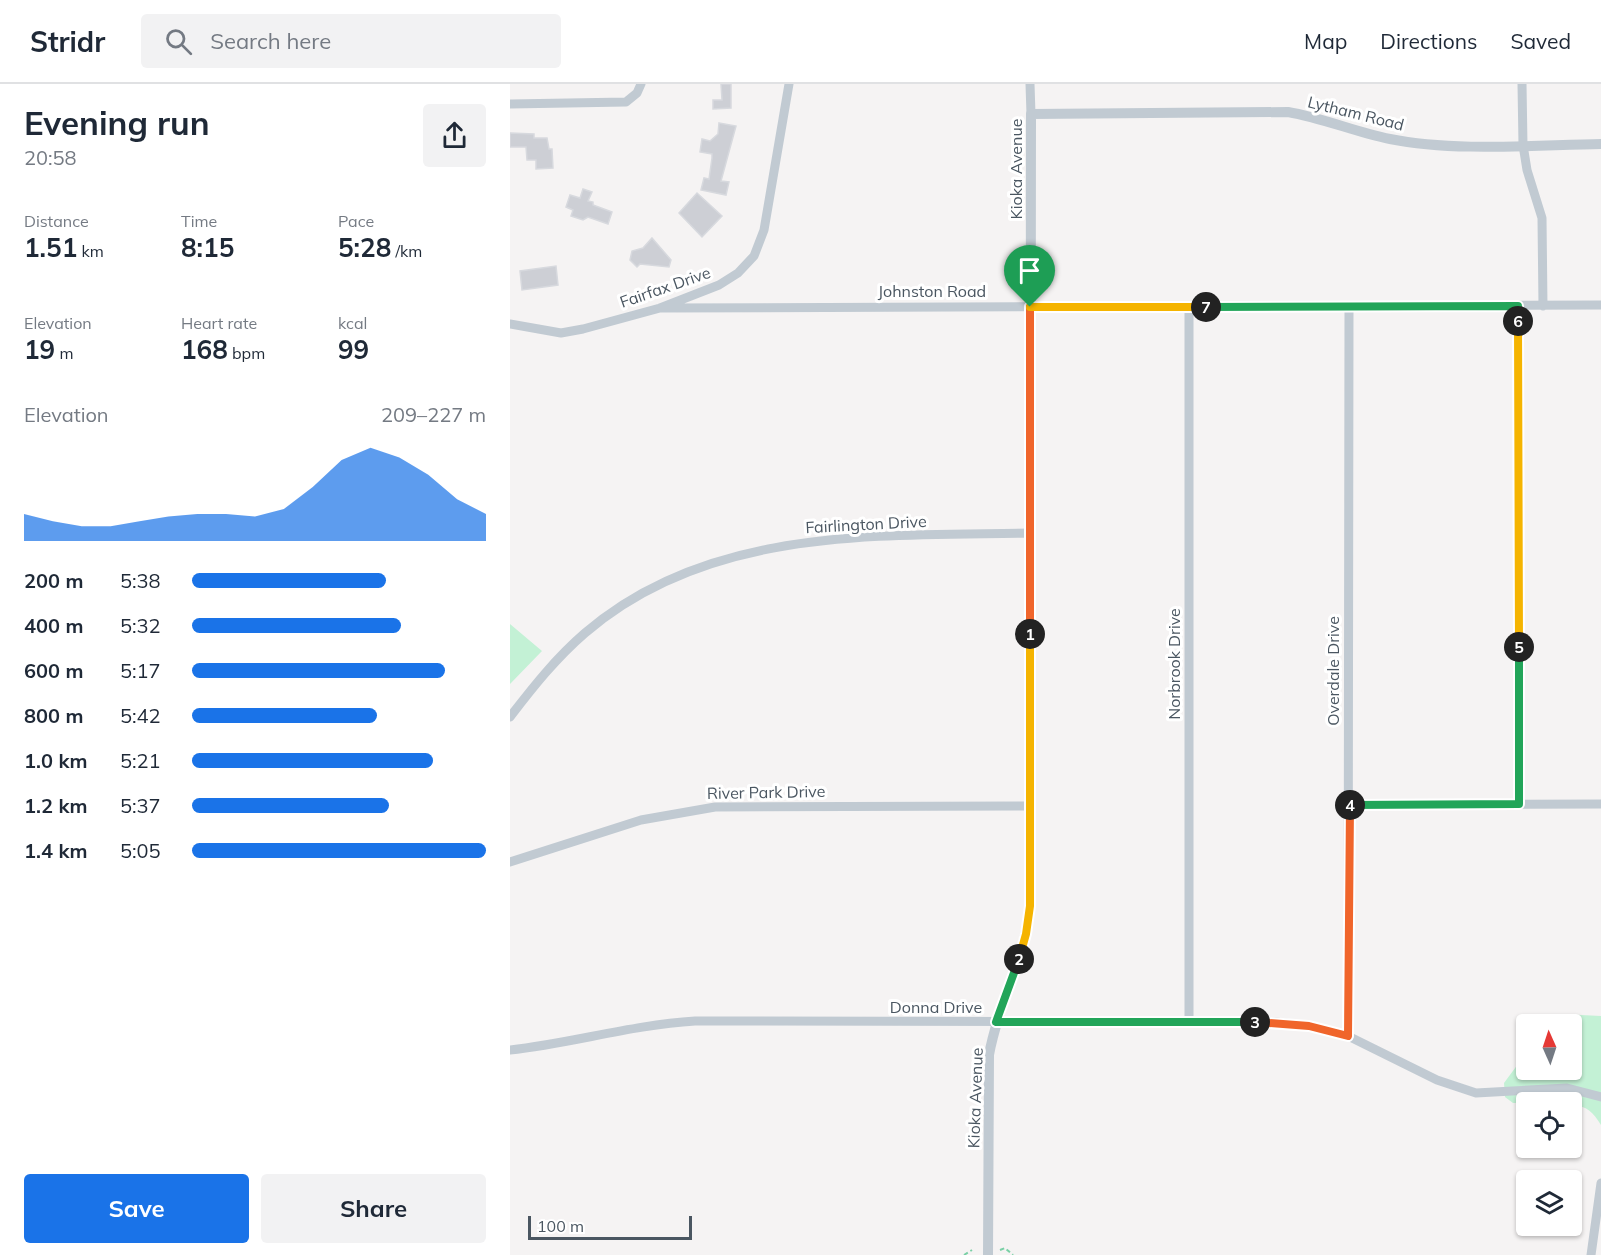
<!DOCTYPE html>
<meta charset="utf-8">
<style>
body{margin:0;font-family:Mulish,sans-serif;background:#f2f2f3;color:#1f2937;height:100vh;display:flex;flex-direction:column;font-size:22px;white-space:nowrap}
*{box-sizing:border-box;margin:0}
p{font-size:20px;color:#747a83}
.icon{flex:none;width:33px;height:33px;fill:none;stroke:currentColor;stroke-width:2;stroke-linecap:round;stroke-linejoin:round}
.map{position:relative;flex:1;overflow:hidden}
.panel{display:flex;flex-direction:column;background:#fff;width:510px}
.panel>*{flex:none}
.needle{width:39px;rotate:357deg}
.fabs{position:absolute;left:1006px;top:930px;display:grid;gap:12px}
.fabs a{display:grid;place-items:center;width:66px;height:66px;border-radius:6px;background:#fff;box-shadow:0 2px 4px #0004;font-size:30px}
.scale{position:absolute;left:18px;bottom:15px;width:164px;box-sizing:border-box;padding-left:6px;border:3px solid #4a5661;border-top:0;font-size:16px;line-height:21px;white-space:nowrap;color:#4a5661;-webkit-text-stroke:4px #fff;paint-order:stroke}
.pin{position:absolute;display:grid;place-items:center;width:51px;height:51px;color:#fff;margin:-62px -26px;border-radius:50% 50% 50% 0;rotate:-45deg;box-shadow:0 0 6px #0007}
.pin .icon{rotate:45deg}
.km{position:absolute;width:30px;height:30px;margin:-15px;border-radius:50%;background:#222;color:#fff;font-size:16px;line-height:30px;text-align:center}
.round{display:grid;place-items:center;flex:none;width:63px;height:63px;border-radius:6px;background:#f2f2f3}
.head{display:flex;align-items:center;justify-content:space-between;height:102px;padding:0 24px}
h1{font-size:33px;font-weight:700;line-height:45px}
.metrics{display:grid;grid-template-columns:repeat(3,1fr);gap:9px;height:102px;padding:6px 24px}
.metrics div{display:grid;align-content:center}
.metrics b{font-size:26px;font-weight:700}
.metrics small{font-size:16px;font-weight:400}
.metrics p{font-size:16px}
.chart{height:168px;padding:12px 24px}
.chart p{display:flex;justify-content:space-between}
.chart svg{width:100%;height:108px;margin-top:6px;fill:#1a73e8;opacity:.7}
.cta{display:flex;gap:12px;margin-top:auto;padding:12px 24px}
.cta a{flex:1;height:69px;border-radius:6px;background:#1a73e8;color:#fff;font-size:24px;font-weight:700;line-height:69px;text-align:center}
.cta a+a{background:#f2f2f3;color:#1f2937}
ul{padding:0 24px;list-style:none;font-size:20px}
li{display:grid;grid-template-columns:96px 72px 1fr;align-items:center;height:45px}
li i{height:15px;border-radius:8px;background:#1a73e8}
header{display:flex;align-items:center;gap:36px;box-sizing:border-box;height:84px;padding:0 30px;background:#fff;border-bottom:2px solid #e0e1e3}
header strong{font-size:28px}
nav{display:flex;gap:33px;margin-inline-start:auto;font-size:21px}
.search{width:420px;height:54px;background:#f2f2f3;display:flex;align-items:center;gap:15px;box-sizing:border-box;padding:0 21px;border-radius:6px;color:#747a83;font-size:22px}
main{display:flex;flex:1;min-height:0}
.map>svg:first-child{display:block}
.green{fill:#c3f1d5}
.building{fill:#cdcfd5;stroke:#d7d9de;stroke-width:1.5}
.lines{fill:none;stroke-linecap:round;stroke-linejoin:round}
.path{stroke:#7ad0a6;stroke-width:2;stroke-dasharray:4.5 3;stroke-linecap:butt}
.minor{stroke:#c1cad2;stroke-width:9}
.tertiary{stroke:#c1cad2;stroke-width:10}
.split-1-casing{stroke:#fff;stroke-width:12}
.split-2-casing{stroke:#fff;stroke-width:12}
.split-3-casing{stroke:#fff;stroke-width:12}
.split-4-casing{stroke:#fff;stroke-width:12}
.split-5-casing{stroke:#fff;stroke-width:12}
.split-6-casing{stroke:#fff;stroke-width:12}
.split-7-casing{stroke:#fff;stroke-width:12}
.split-8-casing{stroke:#fff;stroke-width:12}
.split-1{stroke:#f0652b;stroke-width:8}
.split-2{stroke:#f5b400;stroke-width:8}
.split-3{stroke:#22a559;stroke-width:8}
.split-4{stroke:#f0652b;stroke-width:8}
.split-5{stroke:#22a559;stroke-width:8}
.split-6{stroke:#f5b400;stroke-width:8}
.split-7{stroke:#22a559;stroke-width:8}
.split-8{stroke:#f5b400;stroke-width:8}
.labels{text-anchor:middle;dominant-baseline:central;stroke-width:6;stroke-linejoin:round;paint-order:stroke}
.street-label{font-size:16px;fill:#4a5661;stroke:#fff}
</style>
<header>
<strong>Stridr</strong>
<div class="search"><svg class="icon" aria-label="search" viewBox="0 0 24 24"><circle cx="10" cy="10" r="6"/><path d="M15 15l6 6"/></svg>Search here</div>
<nav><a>Map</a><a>Directions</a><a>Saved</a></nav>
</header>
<main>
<section class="panel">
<div class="head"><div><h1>Evening run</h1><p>20:58</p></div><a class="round"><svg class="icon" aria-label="share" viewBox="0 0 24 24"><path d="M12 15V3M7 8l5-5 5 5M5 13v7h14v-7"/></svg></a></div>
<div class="metrics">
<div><p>Distance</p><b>1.51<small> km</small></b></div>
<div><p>Time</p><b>8:15</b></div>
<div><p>Pace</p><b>5:28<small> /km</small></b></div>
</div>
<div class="metrics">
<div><p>Elevation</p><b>19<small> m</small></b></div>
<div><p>Heart rate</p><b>168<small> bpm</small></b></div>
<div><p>kcal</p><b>99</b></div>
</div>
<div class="chart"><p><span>Elevation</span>209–227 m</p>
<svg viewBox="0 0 160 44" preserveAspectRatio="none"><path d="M0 44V33L10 36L20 38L30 38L40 36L50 34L60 33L70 33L80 34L90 31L100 22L110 11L120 6L130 10L140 17L150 27L160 33V44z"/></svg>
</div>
<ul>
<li><b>200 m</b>5:38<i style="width:66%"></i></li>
<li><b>400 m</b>5:32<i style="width:71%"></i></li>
<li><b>600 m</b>5:17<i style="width:86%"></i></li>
<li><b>800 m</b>5:42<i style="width:63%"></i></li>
<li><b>1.0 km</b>5:21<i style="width:82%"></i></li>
<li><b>1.2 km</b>5:37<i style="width:67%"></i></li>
<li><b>1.4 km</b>5:05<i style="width:100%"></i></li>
</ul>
<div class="cta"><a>Save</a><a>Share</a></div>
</section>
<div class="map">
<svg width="1091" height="1171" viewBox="0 0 1091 1171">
<rect width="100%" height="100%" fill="#f5f3f3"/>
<!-- green -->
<path class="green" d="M0,540L32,567L0,600Z
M1051,930L1091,932V1041C1083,1028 1077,1022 1062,1021V1018L1003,1019L995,1013L994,999L1017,968V986H1062V940H1038Z"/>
<!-- building -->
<path class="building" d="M211,0H221V24L203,25V16H212Z
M209,39L226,42L211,97L219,98L216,111L191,106L194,94L199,95L202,74V70L190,68L192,55L200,57L208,50Z
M0,49L24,50V54H37L39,65H42L43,84L26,85V76H17L16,63H0Z
M73,105L82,108L78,117L83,118V121L102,128L98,140L78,133L73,136L61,132L63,126L56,123L60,111L70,114Z
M187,109L212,132L192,153L169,129Z
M142,154L161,176L159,183L130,180L127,183L120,176L122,167L133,164Z
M46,182L48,201L12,206L10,187Z"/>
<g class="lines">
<!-- path -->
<path class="path" d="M490,1166L495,1164L503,1171
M454,1171L462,1166"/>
<!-- minor -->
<path class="minor" d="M520,0L521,30
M1012,0L1013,61L1017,86L1032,134L1033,222
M0,20L116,18L127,9L131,0
M1008,222L1009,720
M679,223V937
M150,224L1091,221
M0,240L51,249L73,245L150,224L209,201L228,189L244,172L254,146L279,0
M0,633C23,603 46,574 75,549C199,442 369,452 521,449
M838,721L1091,720
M0,778L131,736L205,723L520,722
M838,952L839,223
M0,966C63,959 121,941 185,937L766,938L799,942L838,952L927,996L966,1009L1057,1004L1091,1013
M1081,1171L1091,1099"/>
<!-- tertiary -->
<path class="tertiary" d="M478,1171L479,971C488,919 515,874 520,822L521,30L778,28C813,34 845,48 880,55C944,68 1025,61 1091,60"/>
</g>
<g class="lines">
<!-- split-1 casing -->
<g class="split-1-casing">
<path id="split-1" d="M520,223V550"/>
</g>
<!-- split-2 casing -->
<g class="split-2-casing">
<path id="split-2" d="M509,875L516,850L520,822V550"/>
</g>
<!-- split-3 casing -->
<g class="split-3-casing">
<path id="split-3" d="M509,875L486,938H745"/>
</g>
<!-- split-4 casing -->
<g class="split-4-casing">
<path id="split-4" d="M745,938L799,942L838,952L840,721"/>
</g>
<!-- split-5 casing -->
<g class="split-5-casing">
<path id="split-5" d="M840,721L1009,720V563"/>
</g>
<!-- split-6 casing -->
<g class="split-6-casing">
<path id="split-6" d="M1008,237L1009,563"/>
</g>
<!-- split-7 casing -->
<g class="split-7-casing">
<path id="split-7" d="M696,223L1008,222V237"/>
</g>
<!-- split-8 casing -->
<g class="split-8-casing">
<path id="split-8" d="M520,223H696"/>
</g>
<!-- split-1 -->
<use href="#split-1" class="split-1"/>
<!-- split-2 -->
<use href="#split-2" class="split-2"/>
<!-- split-3 -->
<use href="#split-3" class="split-3"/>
<!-- split-4 -->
<use href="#split-4" class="split-4"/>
<!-- split-5 -->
<use href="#split-5" class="split-5"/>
<!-- split-6 -->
<use href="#split-6" class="split-6"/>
<!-- split-7 -->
<use href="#split-7" class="split-7"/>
<!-- split-8 -->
<use href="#split-8" class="split-8"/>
</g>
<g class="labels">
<!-- street labels -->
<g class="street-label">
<text transform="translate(846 29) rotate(14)">Lytham Road</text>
<text transform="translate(506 85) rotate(-90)">Kioka Avenue</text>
<text transform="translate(155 203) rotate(-19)">Fairfax Drive</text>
<text x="422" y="207">Johnston Road</text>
<text transform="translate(356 440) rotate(-3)">Fairlington Drive</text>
<text transform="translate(664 580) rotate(-90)">Norbrook Drive</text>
<text transform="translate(823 587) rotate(-90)">Overdale Drive</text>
<text transform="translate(256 708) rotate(-1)">River Park Drive</text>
<text x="426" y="923">Donna Drive</text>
<text transform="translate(465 1014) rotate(-88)">Kioka Avenue</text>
</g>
</g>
</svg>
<div class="fabs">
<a><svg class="needle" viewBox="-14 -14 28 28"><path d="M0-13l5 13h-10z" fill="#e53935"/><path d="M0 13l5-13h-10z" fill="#747a83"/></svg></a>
<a><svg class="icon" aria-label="locate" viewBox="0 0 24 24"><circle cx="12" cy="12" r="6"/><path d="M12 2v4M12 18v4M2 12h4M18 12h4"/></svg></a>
<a><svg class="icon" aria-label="layers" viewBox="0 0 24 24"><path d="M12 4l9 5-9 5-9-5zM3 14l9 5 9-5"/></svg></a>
</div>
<div class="scale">100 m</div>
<div class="pin" style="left:520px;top:223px;background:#1e9e55"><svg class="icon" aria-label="arrive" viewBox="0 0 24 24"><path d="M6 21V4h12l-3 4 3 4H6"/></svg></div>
<b class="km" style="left:520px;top:550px">1</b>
<b class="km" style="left:509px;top:875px">2</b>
<b class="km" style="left:745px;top:938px">3</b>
<b class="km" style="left:840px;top:721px">4</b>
<b class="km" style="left:1009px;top:563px">5</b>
<b class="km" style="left:1008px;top:237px">6</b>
<b class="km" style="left:696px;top:223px">7</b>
</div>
</main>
